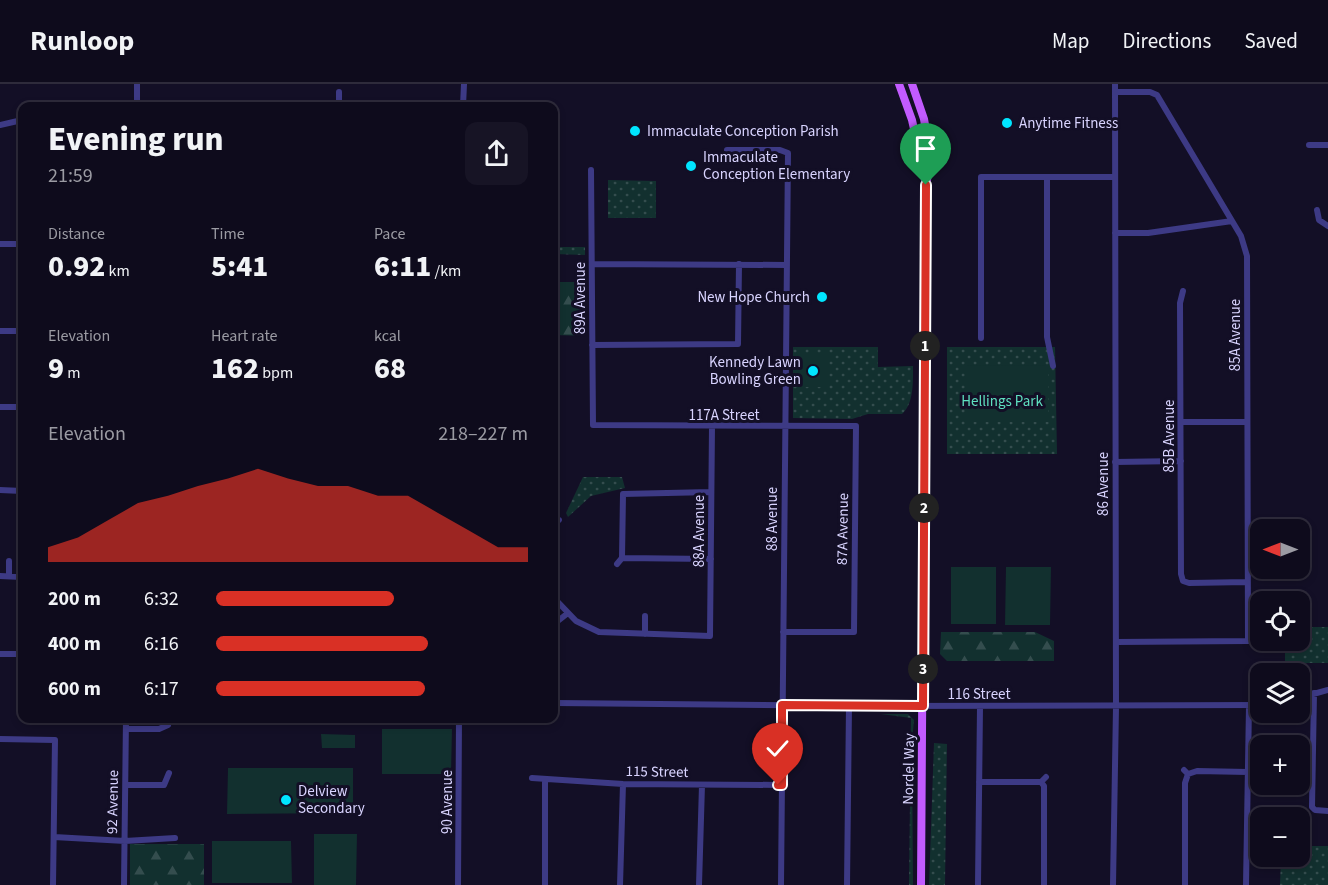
<!DOCTYPE html>
<meta charset="utf-8">
<style>
body{margin:0;font-family:"Source Sans 3",sans-serif;background:#171425;color:#f1f3f6;height:100vh;display:flex;flex-direction:column;font-size:22px;white-space:nowrap}
*{box-sizing:border-box;margin:0}
p{font-size:20px;color:#9b9ba3}
.icon{flex:none;width:33px;height:33px;fill:none;stroke:currentColor;stroke-width:2;stroke-linecap:round;stroke-linejoin:round}
.map{position:relative;flex:1;overflow:hidden}
.sheet{position:absolute;left:18px;top:18px;width:540px;height:621px;display:flex;flex-direction:column;background:#0e0b1c;border-radius:12px;box-shadow:0 3px 9px #0003,0 0 0 2px #2e2b3b}
.sheet>*{flex:none}
.needle{width:39px;rotate:270deg}
.fabs{position:absolute;left:1250px;top:435px;display:grid;gap:12px}
.fabs a{display:grid;place-items:center;width:60px;height:60px;border-radius:12px;background:#0e0b1c;box-shadow:0 3px 9px #0003,0 0 0 2px #2e2b3b;font-size:30px}
.pin{position:absolute;display:grid;place-items:center;width:51px;height:51px;color:#fff;margin:-62px -26px;border-radius:50% 50% 50% 0;rotate:-45deg;box-shadow:0 0 6px #0007}
.pin .icon{rotate:45deg}
.km{position:absolute;width:30px;height:30px;margin:-15px;border-radius:50%;background:#222;color:#fff;font-size:16px;line-height:30px;text-align:center}
.round{display:grid;place-items:center;flex:none;width:63px;height:63px;border-radius:12px;background:#171425}
.headline{display:flex;align-items:center;justify-content:space-between;height:102px;padding:0 30px}
h1{font-size:33px;font-weight:800;line-height:45px}
.metrics{display:grid;grid-template-columns:repeat(3,1fr);gap:9px;height:102px;padding:6px 30px}
.metrics div{display:grid;align-content:center}
.metrics b{font-size:30px;font-weight:800}
.metrics small{font-size:16px;font-weight:400}
.metrics p{font-size:16px}
.chart{height:168px;padding:12px 30px}
.chart p{display:flex;justify-content:space-between}
.chart svg{width:100%;height:108px;margin-top:6px;fill:#d93025;opacity:.7}
ul{padding:0 30px;list-style:none;font-size:20px}
li{display:grid;grid-template-columns:96px 72px 1fr;align-items:center;height:45px}
li i{height:15px;border-radius:8px;background:#d93025}
header{display:flex;align-items:center;gap:36px;box-sizing:border-box;height:84px;padding:0 30px;background:#0e0b1c;border-bottom:2px solid #2e2b3b}
header strong{font-size:28px}
nav{display:flex;gap:33px;margin-inline-start:auto;font-size:21px}
.map>svg:first-child{display:block}
.grass{fill:url(#grass-dots)}
.forest{fill:url(#forest-firs)}
.pitch{fill:#12302f}
.lines{fill:none;stroke-linecap:round;stroke-linejoin:round}
.minor{stroke:#3d3a85;stroke-width:6}
.major{stroke:#c25bff;stroke-width:8}
.route-casing{stroke:#fff;stroke-width:12}
.route{stroke:#d93025;stroke-width:8}
.poi-dot{fill:#00e5ff;stroke:#130f26;stroke-width:2}
.labels{text-anchor:middle;dominant-baseline:central;stroke-width:6;stroke-linejoin:round;paint-order:stroke}
.poi-label{font-size:15px;fill:#d9d4ff;stroke:#130f26;text-anchor:start}
.street-label{font-size:15px;fill:#d9d4ff;stroke:#130f26}
.park-label{font-size:15px;fill:#5fe0c0;stroke:#130f26}
</style>
<header>
<strong>Runloop</strong>
<nav><a>Map</a><a>Directions</a><a>Saved</a></nav>
</header>
<div class="map">
<svg width="1328" height="801" viewBox="0 0 1328 801">
<defs>
<pattern id="grass-dots" width="8" height="8" patternUnits="userSpaceOnUse" patternTransform="scale(1.5)"><rect width="8" height="8" fill="#12302f"/><path d="M2 2h.1M6 6h.1" fill="none" stroke="#344d4e" stroke-width="1.8" stroke-linecap="round"/></pattern>
<pattern id="forest-firs" width="22" height="20" patternUnits="userSpaceOnUse" patternTransform="scale(1.5)"><rect width="22" height="20" fill="#12302f"/><path d="M5 1l3.5 6h-7zM16 11l3.5 6h-7z" fill="#344d4e"/></pattern>
</defs>
<rect width="100%" height="100%" fill="#130f26"/>
<!-- grass -->
<path class="grass" d="M554,89H560L559,163H585V171L554,170Z
M608,96L656,97V134H608Z
M793,263H878V283L913,282C913,297 914,320 902,330H868L852,335L793,334Z
M947,263H1055L1057,370H947Z
M583,393H622L625,404L591,412L568,433L566,429Z
M1299,543H1328V579H1285V557L1299,556Z
M881,630H908L914,636L912,658L913,801H909L911,634Z
M934,659L947,660L945,801H929Z
M1299,762H1328V801H1280L1281,773L1299,772Z"/>
<!-- forest -->
<path class="forest" d="M554,198H585V252L554,251Z
M941,548H1035L1054,557V577H947L940,570Z
M130,760H204V801H130Z"/>
<!-- pitch -->
<path class="pitch" d="M796,270H829V303H796Z
M965,281L1048,282V338H965Z
M951,483H996V540H951Z
M1006,483H1051L1050,541H1005Z
M382,645H452L451,690H382Z
M321,650L355,651V664H322Z
M228,684H353V729L227,730Z
M314,750H357L356,801H314Z
M212,757H291L292,799H212Z"/>
<g class="lines">
<!-- minor -->
<path class="minor" d="M1115,8H1150L1157,11L1241,152L1247,172L1248,557L1116,558
M137,22V0
M339,22V8
M463,22L464,0
M0,41L22,36
M1309,61H1328
M727,66H780L788,69L781,801
M591,86L593,341L856,342L854,548H783
M1047,93V253L1053,282
M1317,126L1319,136L1328,142
M1115,149H1148L1232,137
M0,160H22
M592,180L787,181
M1183,207L1180,219L1181,490L1183,497L1189,499L1247,498
M0,247H22
M981,254V93H1115
M592,261L738,260L739,180
M0,323H22
M1181,338H1247
M1115,378L1181,377
M0,406L22,407
M554,435L559,436
M622,474L623,410L711,408
M617,480L622,474L711,475
M0,492L22,493
M9,492V477
M554,514L576,537L599,548L710,552L712,342
M554,540L568,529
M645,550V532
M0,570H22
M1314,609L1312,723L1315,726L1328,727
M1299,614L1328,606
M554,619L875,622L1260,621
M126,645H159L168,641
M0,655L55,656L53,801
M1184,686L1188,690L1197,687L1248,688
M532,694L623,700L782,701
M979,698H1041L1046,693
M1041,698L1044,702V801
M126,701H164L169,689
M54,753L125,757L175,754
M124,801L126,634
M458,801L459,634
M545,801V696
M620,801L623,700
M699,801L702,701
M847,801L849,622
M978,801L980,623
M1113,801L1116,623L1115,0
M1185,801V699L1188,690
M1246,801L1249,622"/>
<!-- major -->
<path class="major" d="M899,0L912,36L926,100
M912,0L924,35L931,75L926,101L925,194L921,801"/>
</g>
<g class="lines">
<!-- route casing -->
<g class="route-casing">
<path id="route" d="M778,701H782V621L923,622L926,101"/>
</g>
<!-- route -->
<use href="#route" class="route"/>
</g>
<!-- markers -->
<g class="poi-dot">
<circle cx="1007" cy="39" r="6"/>
<circle cx="635" cy="47" r="6"/>
<circle cx="691" cy="82" r="6"/>
<circle cx="822" cy="213" r="6"/>
<circle cx="813" cy="287" r="6"/>
<circle cx="286" cy="716" r="6"/>
</g>
<g class="labels">
<!-- poi labels -->
<g class="poi-label">
<text x="1019" y="39">Anytime Fitness</text>
<text x="647" y="47">Immaculate Conception Parish</text>
<text x="703" y="73">Immaculate<tspan x="703" dy="17">Conception Elementary</tspan></text>
<text x="810" y="213" text-anchor="end">New Hope Church</text>
<text x="801" y="278" text-anchor="end">Kennedy Lawn<tspan x="801" dy="17">Bowling Green</tspan></text>
<text x="298" y="707">Delview<tspan x="298" dy="17">Secondary</tspan></text>
</g>
<!-- street labels -->
<g class="street-label">
<text transform="translate(580 214) rotate(-90)">89A Avenue</text>
<text transform="translate(1235 251) rotate(-90)">85A Avenue</text>
<text x="724" y="331">117A Street</text>
<text transform="translate(1169 352) rotate(-90)">85B Avenue</text>
<text transform="translate(1103 400) rotate(-90)">86 Avenue</text>
<text transform="translate(772 435) rotate(-90)">88 Avenue</text>
<text transform="translate(843 445) rotate(-89)">87A Avenue</text>
<text transform="translate(699 447) rotate(-90)">88A Avenue</text>
<text x="979" y="610">116 Street</text>
<text transform="translate(909 685) rotate(-89)">Nordel Way</text>
<text transform="translate(657 688) rotate(1)">115 Street</text>
<text transform="translate(113 718) rotate(-89)">92 Avenue</text>
<text transform="translate(447 718) rotate(-90)">90 Avenue</text>
</g>
<!-- park labels -->
<g class="park-label">
<text x="1002" y="317">Hellings Park</text>
</g>
</g>
</svg>
<div class="fabs">
<a><svg class="needle" viewBox="-14 -14 28 28"><path d="M0-13l5 13h-10z" fill="#e53935"/><path d="M0 13l5-13h-10z" fill="#9b9ba3"/></svg></a>
<a><svg class="icon" aria-label="locate" viewBox="0 0 24 24"><circle cx="12" cy="12" r="6"/><path d="M12 2v4M12 18v4M2 12h4M18 12h4"/></svg></a>
<a><svg class="icon" aria-label="layers" viewBox="0 0 24 24"><path d="M12 4l9 5-9 5-9-5zM3 14l9 5 9-5"/></svg></a>
<a>+</a>
<a>−</a>
</div>
<div class="pin" style="left:926px;top:101px;background:#1e9e55"><svg class="icon" aria-label="arrive" viewBox="0 0 24 24"><path d="M6 21V4h12l-3 4 3 4H6"/></svg></div>
<div class="pin" style="left:778px;top:701px;background:#d93025"><svg class="icon" aria-label="check" viewBox="0 0 24 24"><path d="M5 12l5 5 9-10"/></svg></div>
<b class="km" style="left:925px;top:262px">1</b>
<b class="km" style="left:924px;top:424px">2</b>
<b class="km" style="left:923px;top:585px">3</b>
<section class="sheet">
<div class="headline"><div><h1>Evening run</h1><p>21:59</p></div><a class="round"><svg class="icon" aria-label="share" viewBox="0 0 24 24"><path d="M12 15V3M7 8l5-5 5 5M5 13v7h14v-7"/></svg></a></div>
<div class="metrics">
<div><p>Distance</p><b>0.92<small> km</small></b></div>
<div><p>Time</p><b>5:41</b></div>
<div><p>Pace</p><b>6:11<small> /km</small></b></div>
</div>
<div class="metrics">
<div><p>Elevation</p><b>9<small> m</small></b></div>
<div><p>Heart rate</p><b>162<small> bpm</small></b></div>
<div><p>kcal</p><b>68</b></div>
</div>
<div class="chart"><p><span>Elevation</span>218–227 m</p>
<svg viewBox="0 0 160 44" preserveAspectRatio="none"><path d="M0 44V38L10 34L20 27L30 20L40 17L50 13L60 10L70 6L80 10L90 13L100 13L110 17L120 17L130 24L140 31L150 38L160 38V44z"/></svg>
</div>
<ul>
<li><b>200 m</b>6:32<i style="width:57%"></i></li>
<li><b>400 m</b>6:16<i style="width:68%"></i></li>
<li><b>600 m</b>6:17<i style="width:67%"></i></li>
</ul>
</section>
</div>
